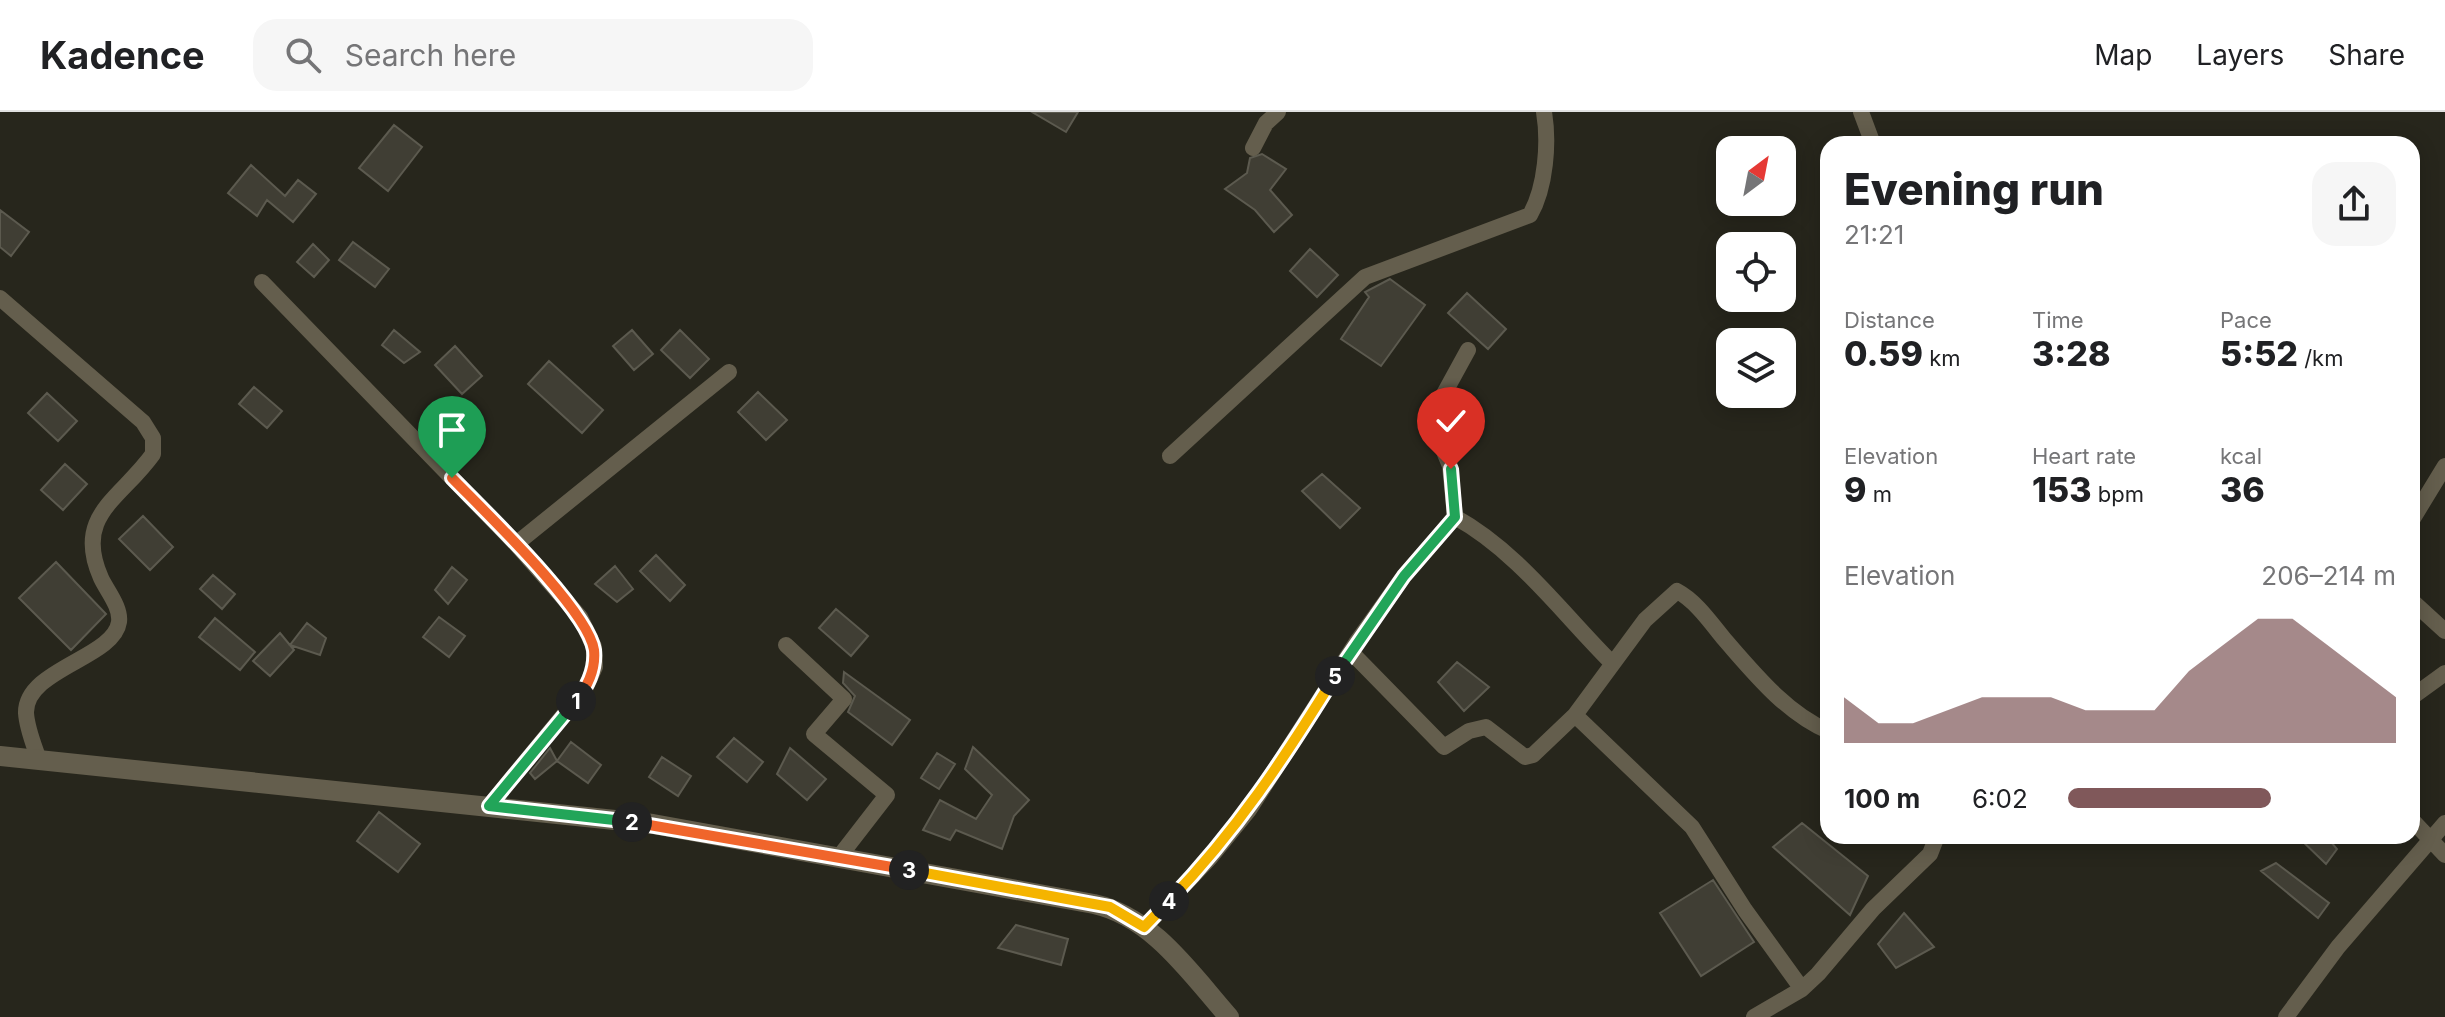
<!DOCTYPE html>
<meta charset="utf-8">
<style>
body{margin:0;font-family:Inter,sans-serif;background:#f6f6f6;color:#202124;height:100vh;display:flex;flex-direction:column;font-size:30px;white-space:nowrap}
*{box-sizing:border-box;margin:0}
p{font-size:26px;color:#757577}
.icon{flex:none;width:44px;height:44px;fill:none;stroke:currentColor;stroke-width:2;stroke-linecap:round;stroke-linejoin:round}
.map{position:relative;flex:1;overflow:hidden}
.side{position:absolute;left:1820px;top:24px;width:600px;height:708px;display:flex;flex-direction:column;background:#fff;border-radius:24px;box-shadow:0 4px 20px #0003}
.side>*{flex:none}
.needle{width:52px;rotate:32deg}
.buttons{position:absolute;left:1716px;top:24px;display:grid;gap:16px}
.buttons a{display:grid;place-items:center;width:80px;height:80px;border-radius:16px;background:#fff;box-shadow:0 4px 20px #0003;font-size:40px}
.pin{position:absolute;display:grid;place-items:center;width:68px;height:68px;color:#fff;margin:-82px -34px;border-radius:50% 50% 50% 0;rotate:-45deg;box-shadow:0 0 8px #0007}
.pin .icon{rotate:45deg}
.km{position:absolute;width:40px;height:40px;margin:-20px;border-radius:50%;background:#222;color:#fff;font-size:22px;line-height:40px;text-align:center}
.round{display:grid;place-items:center;flex:none;width:84px;height:84px;border-radius:24px;background:#f6f6f6}
.summary{display:flex;align-items:center;justify-content:space-between;height:136px;padding:0 24px}
h1{font-size:44px;font-weight:800;line-height:60px}
.figures{display:grid;grid-template-columns:repeat(3,1fr);gap:12px;height:136px;padding:8px 24px}
.figures div{display:grid;align-content:center}
.figures b{font-size:34px;font-weight:800}
.figures small{font-size:22px;font-weight:400}
.figures p{font-size:22px}
.chart{height:224px;padding:16px 24px}
.chart p{display:flex;justify-content:space-between}
.chart svg{width:100%;height:144px;margin-top:8px;fill:#80585a;opacity:.7}
ul{padding:0 24px;list-style:none;font-size:26px}
li{display:grid;grid-template-columns:128px 96px 1fr;align-items:center;height:60px}
li i{height:20px;border-radius:10px;background:#80585a}
header{display:flex;align-items:center;gap:48px;box-sizing:border-box;height:112px;padding:0 40px;background:#fff;border-bottom:2px solid #e0e0e0}
header strong{font-size:38px}
nav{display:flex;gap:44px;margin-inline-start:auto;font-size:28px}
.search{width:560px;height:72px;background:#f6f6f6;display:flex;align-items:center;gap:20px;box-sizing:border-box;padding:0 28px;border-radius:24px;color:#757577;font-size:30px}
.map>svg:first-child{display:block}
.building{fill:#403e34;stroke:#5c5a4f;stroke-width:2}
.lines{fill:none;stroke-linecap:round;stroke-linejoin:round}
.minor{stroke:#645e4d;stroke-width:16}
.tertiary{stroke:#645e4d;stroke-width:20}
.split-1-casing{stroke:#fff;stroke-width:16}
.split-2-casing{stroke:#fff;stroke-width:16}
.split-3-casing{stroke:#fff;stroke-width:16}
.split-4-casing{stroke:#fff;stroke-width:16}
.split-5-casing{stroke:#fff;stroke-width:16}
.split-6-casing{stroke:#fff;stroke-width:16}
.split-1{stroke:#f0652b;stroke-width:10}
.split-2{stroke:#22a559;stroke-width:10}
.split-3{stroke:#f0652b;stroke-width:10}
.split-4{stroke:#f5b400;stroke-width:10}
.split-5{stroke:#f5b400;stroke-width:10}
.split-6{stroke:#22a559;stroke-width:10}
</style>
<header>
<strong>Kadence</strong>
<div class="search"><svg class="icon" aria-label="search" viewBox="0 0 24 24"><circle cx="10" cy="10" r="6"/><path d="M15 15l6 6"/></svg>Search here</div>
<nav><a>Map</a><a>Layers</a><a>Share</a></nav>
</header>
<div class="map">
<svg width="2445" height="905" viewBox="0 0 2445 905">
<rect width="100%" height="100%" fill="#27261c"/>
<!-- building -->
<path class="building" d="M1032,0H1078L1066,20Z
M394,13L422,35L388,79L359,56Z
M1262,42L1286,57L1270,78L1292,103L1274,120L1255,98L1225,77L1247,61L1250,46Z
M251,53L285,84L298,68L316,82L293,110L267,88L257,104L228,81Z
M0,98L29,120L11,144L0,135Z
M353,130L389,157L375,175L339,148Z
M313,132L329,148L314,165L297,150Z
M1310,137L1338,163L1317,185L1290,159Z
M1390,167L1425,193L1381,254L1341,227L1369,185L1365,180Z
M1467,181L1506,217L1488,237L1448,201Z
M394,218L420,240L404,251L382,233Z
M632,218L653,242L634,258L613,234Z
M680,218L709,247L690,266L661,238Z
M455,234L482,264L462,282L435,253Z
M549,249L603,298L582,321L528,272Z
M254,275L282,299L267,316L239,292Z
M758,280L787,308L766,328L738,300Z
M47,281L77,309L58,329L28,301Z
M65,352L87,372L63,398L41,378Z
M1322,362L1360,396L1340,416L1302,379Z
M143,404L173,435L150,458L119,427Z
M656,443L685,473L670,489L640,459Z
M56,450L106,502L71,538L19,486Z
M615,454L633,477L617,490L595,472Z
M452,455L467,468L448,492L435,478Z
M213,463L235,482L222,497L200,477Z
M836,497L868,524L851,544L819,516Z
M439,505L465,524L449,545L423,525Z
M215,506L255,540L240,558L199,525Z
M307,511L326,526L320,543L290,533Z
M280,521L294,538L270,564L253,549Z
M1457,550L1489,575L1464,599L1438,570Z
M844,560L910,608L892,633L848,600L855,584L843,571Z
M734,626L763,650L747,670L717,645Z
M571,630L601,653L588,671L557,649Z
M973,635L1029,688L1014,704L1002,737L956,718L950,728L923,718L940,688L976,707L992,683L965,657Z
M550,636L557,649L535,667L530,661Z
M790,636L826,667L807,688L777,662Z
M937,641L955,652L939,677L921,666Z
M662,645L691,664L678,684L649,665Z
M379,700L420,732L398,760L357,729Z
M1802,711L1868,764L1850,803L1773,735Z
M2297,724H2326L2337,737L2326,752Z
M2276,751L2329,791L2318,806L2261,759Z
M1713,768L1754,830L1701,864L1660,801Z
M1904,801L1934,835L1896,856L1878,832Z
M1016,813L1068,827L1061,853L998,836Z"/>
<g class="lines">
<!-- minor -->
<path class="minor" d="M1861,0L1873,32
M1253,36L1266,11L1278,0
M262,170L516,432L580,505L594,535L595,555L585,577L489,694
M0,186L143,310L153,326V342C121,387 73,403 101,466C107,479 121,495 119,510C114,546 25,557 26,601C27,617 34,633 39,648
M1170,344L1365,165L1530,103C1546,75 1549,30 1544,0
M1455,405L1450,354L1440,330L1434,300L1468,238
M2412,408L2445,354
M516,432L729,260
M2412,489L2445,519
M786,533L844,587L814,622L887,683L839,745
M1351,540L1444,635L1469,619L1486,615L1525,645L1533,643L1575,603L1645,508L1677,479C1696,489 1711,511 1725,528C1754,561 1786,601 1828,619
M2412,585L2445,561
M1575,603L1692,715L1745,798L1802,877
M2412,708L2445,743
M1144,815L1210,746L1249,698L1356,531L1404,464L1455,405C1517,439 1562,501 1611,550
M1754,905L1802,877L1818,862L1873,797L1930,742L1937,724
M2286,905L2338,835L2445,711"/>
<!-- tertiary -->
<path class="tertiary" d="M0,644L653,712L1094,792C1153,805 1191,862 1229,905"/>
</g>
<g class="lines">
<!-- split-1 casing -->
<g class="split-1-casing">
<path id="split-1" d="M452,366C484,399 588,498 594,538C596,558 588,574 576,589"/>
</g>
<!-- split-2 casing -->
<g class="split-2-casing">
<path id="split-2" d="M576,589L489,694L632,710"/>
</g>
<!-- split-3 casing -->
<g class="split-3-casing">
<path id="split-3" d="M632,710L909,758"/>
</g>
<!-- split-4 casing -->
<g class="split-4-casing">
<path id="split-4" d="M909,758L1110,795L1144,815L1169,789"/>
</g>
<!-- split-5 casing -->
<g class="split-5-casing">
<path id="split-5" d="M1169,789C1238,717 1283,648 1335,564"/>
</g>
<!-- split-6 casing -->
<g class="split-6-casing">
<path id="split-6" d="M1335,564L1404,464L1455,405L1451,357"/>
</g>
<!-- split-1 -->
<use href="#split-1" class="split-1"/>
<!-- split-2 -->
<use href="#split-2" class="split-2"/>
<!-- split-3 -->
<use href="#split-3" class="split-3"/>
<!-- split-4 -->
<use href="#split-4" class="split-4"/>
<!-- split-5 -->
<use href="#split-5" class="split-5"/>
<!-- split-6 -->
<use href="#split-6" class="split-6"/>
</g>
</svg>
<div class="buttons">
<a><svg class="needle" viewBox="-14 -14 28 28"><path d="M0-13l5 13h-10z" fill="#e53935"/><path d="M0 13l5-13h-10z" fill="#757577"/></svg></a>
<a><svg class="icon" aria-label="locate" viewBox="0 0 24 24"><circle cx="12" cy="12" r="6"/><path d="M12 2v4M12 18v4M2 12h4M18 12h4"/></svg></a>
<a><svg class="icon" aria-label="layers" viewBox="0 0 24 24"><path d="M12 4l9 5-9 5-9-5zM3 14l9 5 9-5"/></svg></a>
</div>
<div class="pin" style="left:452px;top:366px;background:#1e9e55"><svg class="icon" aria-label="arrive" viewBox="0 0 24 24"><path d="M6 21V4h12l-3 4 3 4H6"/></svg></div>
<div class="pin" style="left:1451px;top:357px;background:#d93025"><svg class="icon" aria-label="check" viewBox="0 0 24 24"><path d="M5 12l5 5 9-10"/></svg></div>
<b class="km" style="left:576px;top:589px">1</b>
<b class="km" style="left:632px;top:710px">2</b>
<b class="km" style="left:909px;top:758px">3</b>
<b class="km" style="left:1169px;top:789px">4</b>
<b class="km" style="left:1335px;top:564px">5</b>
<section class="side">
<div class="summary"><div><h1>Evening run</h1><p>21:21</p></div><a class="round"><svg class="icon" aria-label="share" viewBox="0 0 24 24"><path d="M12 15V3M7 8l5-5 5 5M5 13v7h14v-7"/></svg></a></div>
<div class="figures">
<div><p>Distance</p><b>0.59<small> km</small></b></div>
<div><p>Time</p><b>3:28</b></div>
<div><p>Pace</p><b>5:52<small> /km</small></b></div>
</div>
<div class="figures">
<div><p>Elevation</p><b>9<small> m</small></b></div>
<div><p>Heart rate</p><b>153<small> bpm</small></b></div>
<div><p>kcal</p><b>36</b></div>
</div>
<div class="chart"><p><span>Elevation</span>206–214 m</p>
<svg viewBox="0 0 160 44" preserveAspectRatio="none"><path d="M0 44V30L10 38L20 38L30 34L40 30L50 30L60 30L70 34L80 34L90 34L100 22L110 14L120 6L130 6L140 14L150 22L160 30V44z"/></svg>
</div>
<ul>
<li><b>100 m</b>6:02<i style="width:62%"></i></li>
</ul>
</section>
</div>
